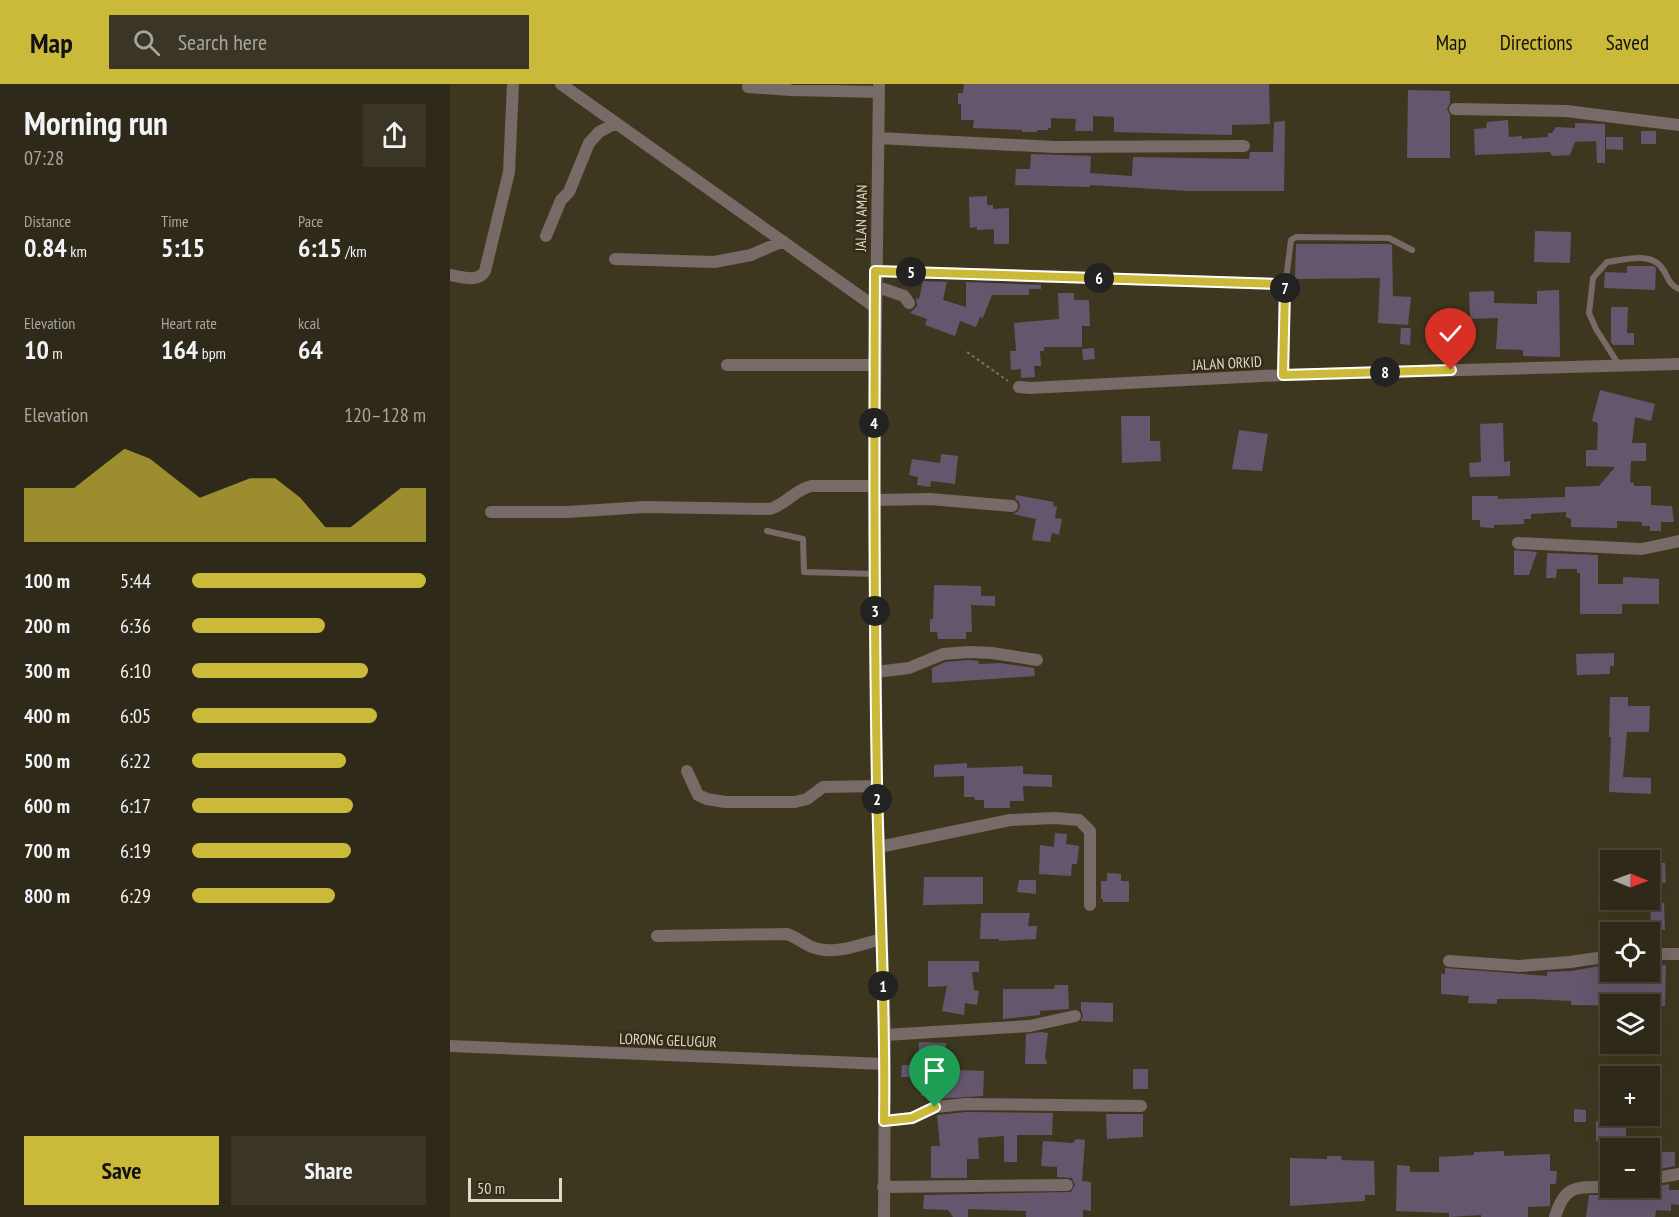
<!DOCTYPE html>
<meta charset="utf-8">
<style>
body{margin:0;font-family:"PT Sans Narrow",sans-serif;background:#3a3525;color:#f1f3f6;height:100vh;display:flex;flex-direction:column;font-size:22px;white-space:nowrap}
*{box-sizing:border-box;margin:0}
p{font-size:20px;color:#a7a6a2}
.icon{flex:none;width:33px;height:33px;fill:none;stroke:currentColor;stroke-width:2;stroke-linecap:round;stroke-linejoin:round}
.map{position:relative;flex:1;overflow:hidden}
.drawer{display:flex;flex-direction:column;background:#2e2918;width:450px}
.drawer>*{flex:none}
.needle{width:39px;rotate:91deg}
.tools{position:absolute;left:1150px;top:766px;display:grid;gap:12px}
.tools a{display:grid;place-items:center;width:60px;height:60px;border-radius:0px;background:#2e2918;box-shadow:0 6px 24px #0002,0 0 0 2px #494537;font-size:30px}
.scale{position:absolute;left:18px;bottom:15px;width:94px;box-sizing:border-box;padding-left:6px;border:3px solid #ddd9cb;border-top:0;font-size:16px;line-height:21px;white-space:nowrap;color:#ddd9cb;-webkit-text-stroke:4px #342d16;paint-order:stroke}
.pin{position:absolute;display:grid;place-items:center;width:51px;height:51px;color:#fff;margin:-62px -26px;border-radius:50% 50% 50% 0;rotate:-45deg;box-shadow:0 0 6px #0007}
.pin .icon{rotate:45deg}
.km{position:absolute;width:30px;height:30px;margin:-15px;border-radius:50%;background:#222;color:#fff;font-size:16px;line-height:30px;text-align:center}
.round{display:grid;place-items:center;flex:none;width:63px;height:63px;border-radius:0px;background:#3a3525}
.overview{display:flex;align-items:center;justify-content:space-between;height:102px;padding:0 24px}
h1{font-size:33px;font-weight:600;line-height:45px}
.metrics{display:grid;grid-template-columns:repeat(3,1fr);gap:9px;height:102px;padding:6px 24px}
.metrics div{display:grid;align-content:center}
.metrics b{font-size:26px;font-weight:600}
.metrics small{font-size:16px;font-weight:400}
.metrics p{font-size:16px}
.chart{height:168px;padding:12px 24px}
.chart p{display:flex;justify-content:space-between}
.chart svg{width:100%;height:108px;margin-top:6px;fill:#cbba39;opacity:.7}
.action{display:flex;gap:12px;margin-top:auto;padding:12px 24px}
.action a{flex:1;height:69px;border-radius:0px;background:#cbba39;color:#111;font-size:24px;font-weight:600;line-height:69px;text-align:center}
.action a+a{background:#3a3525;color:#f1f3f6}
ul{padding:0 24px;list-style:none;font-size:20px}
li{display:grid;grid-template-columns:96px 72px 1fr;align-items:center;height:45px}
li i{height:15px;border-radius:8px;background:#cbba39}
header{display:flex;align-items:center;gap:36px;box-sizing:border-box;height:84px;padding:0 30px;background:#cbba39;color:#111}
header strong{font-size:28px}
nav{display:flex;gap:33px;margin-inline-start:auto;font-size:21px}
.search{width:420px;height:54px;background:#3a3525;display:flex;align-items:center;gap:15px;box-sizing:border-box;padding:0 21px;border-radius:0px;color:#a7a6a2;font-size:22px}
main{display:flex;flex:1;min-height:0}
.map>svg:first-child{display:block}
.building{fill:#64576d}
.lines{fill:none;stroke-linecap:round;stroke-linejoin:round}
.path{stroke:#78735f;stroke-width:2;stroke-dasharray:3 3;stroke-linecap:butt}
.service{stroke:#776a67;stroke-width:6}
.minor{stroke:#776a67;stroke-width:12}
.route-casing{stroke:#fff;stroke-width:12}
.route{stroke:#cbba39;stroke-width:8}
.labels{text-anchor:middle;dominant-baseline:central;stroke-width:5;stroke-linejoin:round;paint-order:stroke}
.street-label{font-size:15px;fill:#ddd9cb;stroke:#342d16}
</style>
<header>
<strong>Map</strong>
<div class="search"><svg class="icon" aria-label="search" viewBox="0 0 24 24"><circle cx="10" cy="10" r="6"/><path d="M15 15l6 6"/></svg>Search here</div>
<nav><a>Map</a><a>Directions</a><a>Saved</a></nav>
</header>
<main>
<section class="drawer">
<div class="overview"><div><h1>Morning run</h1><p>07:28</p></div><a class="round"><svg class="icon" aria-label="share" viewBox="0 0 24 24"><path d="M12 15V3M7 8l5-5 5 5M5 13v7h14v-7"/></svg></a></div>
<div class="metrics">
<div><p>Distance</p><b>0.84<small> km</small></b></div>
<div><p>Time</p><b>5:15</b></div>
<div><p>Pace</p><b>6:15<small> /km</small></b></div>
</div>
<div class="metrics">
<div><p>Elevation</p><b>10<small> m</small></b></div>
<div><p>Heart rate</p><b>164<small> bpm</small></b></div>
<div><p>kcal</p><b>64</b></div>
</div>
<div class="chart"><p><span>Elevation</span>120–128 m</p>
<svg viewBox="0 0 160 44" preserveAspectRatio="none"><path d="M0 44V22L10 22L20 22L30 14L40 6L50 10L60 18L70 26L80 22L90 18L100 18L110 26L120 38L130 38L140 30L150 22L160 22V44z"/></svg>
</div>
<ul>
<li><b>100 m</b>5:44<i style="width:100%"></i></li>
<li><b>200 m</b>6:36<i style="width:57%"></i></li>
<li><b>300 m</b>6:10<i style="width:75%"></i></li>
<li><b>400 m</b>6:05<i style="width:79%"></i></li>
<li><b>500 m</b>6:22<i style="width:66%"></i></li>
<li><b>600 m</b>6:17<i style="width:69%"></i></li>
<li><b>700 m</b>6:19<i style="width:68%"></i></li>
<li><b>800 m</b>6:29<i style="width:61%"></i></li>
</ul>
<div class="action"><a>Save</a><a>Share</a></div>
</section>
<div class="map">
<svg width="1229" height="1133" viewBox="0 0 1229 1133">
<rect width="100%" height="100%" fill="#3e3720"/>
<!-- building -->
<path class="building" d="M514,0H819L820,40L782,41V51L664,48V33L643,32V47H625L626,35L601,34V44H598V46H587V48H572V46L523,44L524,36H511V20H508V9H513Z
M958,6L1000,7V19L997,25L1000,31V74H957Z
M1058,36L1059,53L1072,52V55L1098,53V49H1102L1106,43L1125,44V39L1155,40V79H1147L1146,57L1125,58L1120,71L1102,72L1100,68L1025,71L1024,45L1036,44L1037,38Z
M835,37L834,107H738L640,101V103L565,101L566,85H580L581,70L641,72L640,89L682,92L683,73L799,75L800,68H823L824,38Z
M1191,47H1206V60H1191Z
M1156,53H1173V66L1156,65Z
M537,112V121H543V125L559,124V160H544V145L527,146V143L520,144L519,113Z
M1085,147L1121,148L1120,179L1084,178Z
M846,160H939L942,161L943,212L961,213L958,241L928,239L930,194L845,195Z
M1177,182H1203L1206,184L1205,206L1154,204L1155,188L1177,189Z
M473,197L497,198L493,216L516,223V198L591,201V205H579V211H542L533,234L530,233L526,243L510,237L505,252L475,241L477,235L460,229L467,222L466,214L469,215Z
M1109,206L1110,273L1073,272V266L1046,265L1048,234L1020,235L1019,208L1044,207V219L1087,220V207Z
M608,209H624V216H639L640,242H632V263H594V267H590L591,282H584L585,293L571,294V285L561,286L560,267H566L564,239L609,235Z
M1161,223H1178L1177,249H1184V261H1163L1161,258Z
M951,244H961L960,261L950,260Z
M644,264L645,275L633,276L632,265Z
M1150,306L1205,320L1201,337L1185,333L1182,359H1196V377H1181L1180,398L1184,399V402H1201V421L1222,422L1224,438H1211V447H1200V442H1192V438L1167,437V444L1121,443V435L1116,433V428L1081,430V435H1074V440L1044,441V444L1030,443V436H1022V412H1048V415L1115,413V403L1149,402L1165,383L1136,382V366H1147L1148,339L1142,337Z
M671,332H700V357H710L711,377L672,379Z
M1053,339L1054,378L1060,377V392L1020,393L1019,379L1031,378L1030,340Z
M789,346L818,350L812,387L782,385Z
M491,370L508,372L505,400L481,397L480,403L467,401L468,393L459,391L462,375L490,379Z
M566,411L604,418L603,422L607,423L605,434L612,435L609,451L602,449L600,458L582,456L586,435L563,430L568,427L570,423L569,418L565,415Z
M1064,466L1087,468L1079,491H1064Z
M1097,469L1148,471V500H1173V493L1209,495V520H1172V530H1130V489H1127V485H1107L1106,494H1096Z
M484,501L531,502V512H545V522L521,521L522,548H516V555H488L487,548H480V535H483Z
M1164,569V582H1160V590L1127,591L1126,570Z
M519,576L528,577L529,580L550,579L584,584L585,592L482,599V584L495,578Z
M1160,613H1178V622H1200L1199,648H1177L1173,693L1201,694V710L1159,708L1161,653H1159Z
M517,679V684L573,682V690L602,691V703L573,702L574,717H560V724H534V716H525L524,713H514V692L484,693V681Z
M605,749L617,750L616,760L629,762L627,780H622L621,792L589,790L590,761L604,763Z
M1205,779H1215L1216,799H1205Z
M657,789L671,790V797H679V818H653V815H651V797H657Z
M474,793H533V820L473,821Z
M569,796H586V810L567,808Z
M1201,818L1214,819L1215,846L1200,845Z
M531,829H580L578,842H587L586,855L549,857V855H530Z
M478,877H529V888H522L524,906L529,907L527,921L515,919L514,931L492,927L497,902L478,903Z
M1200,881H1216L1215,922L1121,921V917L1081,915H1047V920L1018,919L1019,912L991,910V890H995V884L1097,892V888L1122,887L1149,882H1161V888H1200Z
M605,901H618L619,925L590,927V931L553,935V905H604Z
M631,918L663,919V938L631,937L633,931L631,926Z
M591,948L598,949L595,973L597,980H575L576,950Z
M469,958L496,959L495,982H509V986L534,987L533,1012L486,1015V1012H471L469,993H451L452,981H468Z
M683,985H698V1005H683Z
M1124,1025L1136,1026V1038H1124Z
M516,1028L603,1029L602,1051H567V1078H554V1052L528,1054L529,1075H517V1094H481V1062H490L487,1031Z
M656,1030H693V1053L657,1055Z
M1146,1037H1164L1163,1039H1170V1042H1176V1053H1172V1057H1146Z
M626,1055L635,1056L632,1097L641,1098V1127L633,1126V1133H576V1127L518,1125V1133H503L498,1126L473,1125L474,1111L621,1108L625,1101L622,1094L607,1093V1083L591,1082L593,1057L623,1059Z
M1054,1067V1072L1100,1070V1087H1107L1106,1100H1100V1122L1078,1123V1133H1031V1131L999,1133V1129L946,1127L947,1081L960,1082V1088H989V1073L1024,1071V1068Z
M1205,1068H1225V1082L1200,1087V1071H1204Z
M877,1072H891L892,1076L924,1077L925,1111H915V1117L840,1122V1074L877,1075Z
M1219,1100V1106H1229V1121L1221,1120V1127L1206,1126L1205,1133H1136L1139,1111H1162L1168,1107L1204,1110V1103Z"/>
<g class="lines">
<!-- path -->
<path class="path" d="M517,268L558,297"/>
<!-- service -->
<path class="service" d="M835,203L841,156L846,153L939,154L962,166
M1169,281L1146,245L1139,229L1143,194L1157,178C1176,176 1203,166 1214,187C1219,196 1220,201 1229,205
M317,447L353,455L354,488L425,490"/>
<!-- minor -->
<path class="minor" d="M111,0L425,223
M429,0L424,402L427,702L435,951L434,1133
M298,3L341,6L429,8
M1005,25L1116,27L1229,41
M428,54L604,63L794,62
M96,152L111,116L119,108L139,59L149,48L166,39
M165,175L264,178L301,171L333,157
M425,187L828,200L835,203L833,291
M0,191C12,193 28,199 35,187L59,88L63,0
M425,202L454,212L459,219
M277,281H424
M569,303L580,304L833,291L1229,280
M424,416L480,415L562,422
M41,428H118L195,423L320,425C336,420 345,406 361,402H424
M1068,459L1192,465L1229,457
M426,588L459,584L493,570L519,568L542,569L587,576
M237,687L248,711L257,715L275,718H345L357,715L373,703L427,702
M429,763L560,736L605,734L629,736L640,747V821
M207,852L337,850C346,853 353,859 362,863C384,872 410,860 432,855
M1200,870H1229
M999,877L1069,882L1120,878L1161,872
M435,951L580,942L625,932
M0,962L435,980
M434,1037L462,1034L485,1023L516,1020L691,1022
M1200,1095L1229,1090
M433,1103L617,1101
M1105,1133C1116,1097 1130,1104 1161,1103"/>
</g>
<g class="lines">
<!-- route casing -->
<g class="route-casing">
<path id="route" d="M485,1023L462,1034L434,1037C436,924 429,813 427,700C424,529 424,358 425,187L828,200L835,203L833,291L1001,286"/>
</g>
<!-- route -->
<use href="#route" class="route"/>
</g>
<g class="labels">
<!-- street labels -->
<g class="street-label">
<text transform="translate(411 134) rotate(-89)">JALAN AMAN</text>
<text transform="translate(777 279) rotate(-3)">JALAN ORKID</text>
<text transform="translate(218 956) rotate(2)">LORONG GELUGUR</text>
</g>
</g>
</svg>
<div class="tools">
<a><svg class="needle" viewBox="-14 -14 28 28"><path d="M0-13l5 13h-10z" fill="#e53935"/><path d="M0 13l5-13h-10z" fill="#a7a6a2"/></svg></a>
<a><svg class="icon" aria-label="locate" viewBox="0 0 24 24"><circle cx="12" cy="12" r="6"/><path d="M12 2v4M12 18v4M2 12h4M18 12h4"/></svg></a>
<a><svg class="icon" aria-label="layers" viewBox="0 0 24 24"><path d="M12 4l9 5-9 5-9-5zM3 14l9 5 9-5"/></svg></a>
<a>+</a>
<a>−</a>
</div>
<div class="scale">50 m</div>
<div class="pin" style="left:485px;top:1023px;background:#1e9e55"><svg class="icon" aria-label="arrive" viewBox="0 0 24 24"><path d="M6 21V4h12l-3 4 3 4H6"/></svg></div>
<div class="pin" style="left:1001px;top:286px;background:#d93025"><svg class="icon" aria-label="check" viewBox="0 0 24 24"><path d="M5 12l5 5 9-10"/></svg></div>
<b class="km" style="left:433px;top:902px">1</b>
<b class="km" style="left:427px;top:715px">2</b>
<b class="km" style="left:425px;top:527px">3</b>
<b class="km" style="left:424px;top:339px">4</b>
<b class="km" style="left:461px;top:188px">5</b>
<b class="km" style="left:649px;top:194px">6</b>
<b class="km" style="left:835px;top:204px">7</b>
<b class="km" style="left:935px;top:288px">8</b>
</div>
</main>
